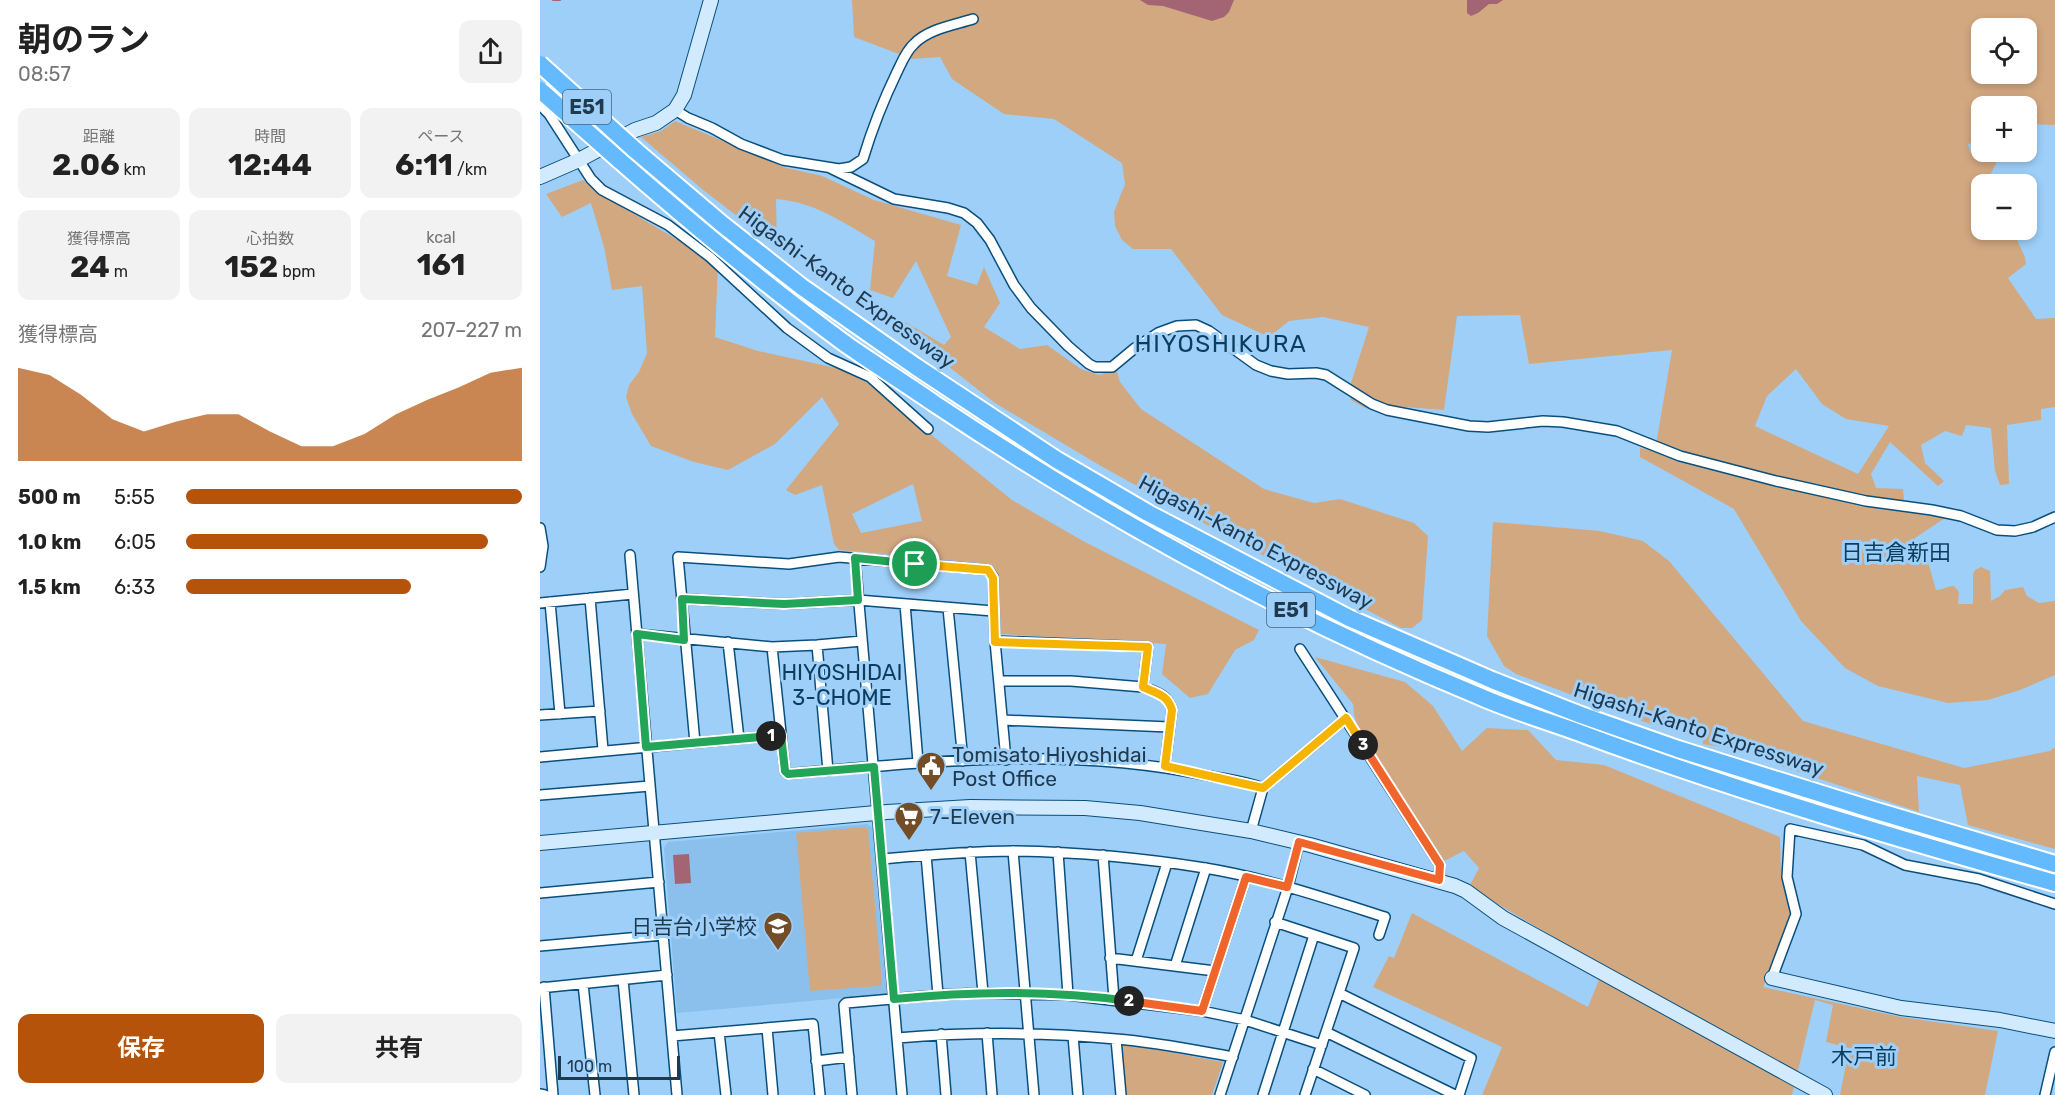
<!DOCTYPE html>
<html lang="ja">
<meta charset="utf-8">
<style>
body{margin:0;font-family:Rubik,"Noto Sans JP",sans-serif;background:#f2f2f2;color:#222;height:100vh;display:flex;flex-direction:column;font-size:22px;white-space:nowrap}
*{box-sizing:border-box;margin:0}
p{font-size:20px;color:#767676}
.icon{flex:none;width:33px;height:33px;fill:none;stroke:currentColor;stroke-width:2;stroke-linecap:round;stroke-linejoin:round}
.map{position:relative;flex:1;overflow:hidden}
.drawer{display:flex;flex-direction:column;background:#fff;width:540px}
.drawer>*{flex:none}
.controls{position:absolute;left:1431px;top:18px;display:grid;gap:12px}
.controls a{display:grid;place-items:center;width:66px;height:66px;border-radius:12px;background:#fff;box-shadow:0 3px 9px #0003;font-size:30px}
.scale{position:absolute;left:18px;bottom:15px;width:122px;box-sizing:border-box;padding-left:6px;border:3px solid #1f394e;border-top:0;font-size:16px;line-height:21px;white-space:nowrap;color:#1f394e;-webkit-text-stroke:4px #9ecff9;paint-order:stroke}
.pin{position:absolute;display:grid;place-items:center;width:51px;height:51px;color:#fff;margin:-26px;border:3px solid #fff;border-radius:50%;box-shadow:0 2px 6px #0007}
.km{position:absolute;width:30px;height:30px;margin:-15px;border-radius:50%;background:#222;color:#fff;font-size:16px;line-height:30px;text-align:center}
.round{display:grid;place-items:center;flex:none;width:63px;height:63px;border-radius:12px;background:#f2f2f2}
.summary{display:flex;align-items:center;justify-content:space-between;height:102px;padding:0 18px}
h1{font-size:33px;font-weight:700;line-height:45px}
.stats{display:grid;grid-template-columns:repeat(3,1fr);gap:9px;height:102px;padding:6px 18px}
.stats div{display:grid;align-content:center;border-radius:12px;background:#f2f2f2;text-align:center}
.stats b{font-size:30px;font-weight:700}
.stats small{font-size:16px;font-weight:400}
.stats p{font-size:16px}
.chart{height:168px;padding:12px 18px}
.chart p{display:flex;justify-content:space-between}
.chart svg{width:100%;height:108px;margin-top:6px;fill:#b45309;opacity:.7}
.cta{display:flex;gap:12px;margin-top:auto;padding:12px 18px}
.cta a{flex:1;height:69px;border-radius:12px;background:#b45309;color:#fff;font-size:24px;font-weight:700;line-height:69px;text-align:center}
.cta a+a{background:#f2f2f2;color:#222}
ul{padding:0 18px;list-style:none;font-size:20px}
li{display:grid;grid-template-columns:96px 72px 1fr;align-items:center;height:45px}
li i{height:15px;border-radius:8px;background:#b45309}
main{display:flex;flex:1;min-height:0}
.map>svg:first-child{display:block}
.built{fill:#8bc0ec}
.green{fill:#d2a881;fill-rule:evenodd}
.water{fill:#a36574}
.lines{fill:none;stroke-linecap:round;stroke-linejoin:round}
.stream{stroke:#a36574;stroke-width:2}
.street-casing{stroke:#0a4f7c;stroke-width:12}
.secondary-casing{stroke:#0a4f7c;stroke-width:16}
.highway-casing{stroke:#fff;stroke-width:20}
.street{stroke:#fff;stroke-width:9}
.secondary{stroke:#d1eafe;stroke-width:14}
.highway{stroke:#65bafd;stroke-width:16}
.highway-bridge-casing{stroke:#fff;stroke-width:20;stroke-linecap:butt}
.highway-bridge{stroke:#65bafd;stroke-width:16}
.split-1-casing{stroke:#fff;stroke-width:12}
.split-2-casing{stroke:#fff;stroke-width:12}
.split-3-casing{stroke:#fff;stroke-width:12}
.split-4-casing{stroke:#fff;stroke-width:12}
.split-1{stroke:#22a559;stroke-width:8}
.split-2{stroke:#22a559;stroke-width:8}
.split-3{stroke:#f0652b;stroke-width:8}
.split-4{stroke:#f5b400;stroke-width:8}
.labels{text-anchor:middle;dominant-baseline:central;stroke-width:6;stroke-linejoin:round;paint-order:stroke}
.shield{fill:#9ecff9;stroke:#456681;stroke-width:1.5}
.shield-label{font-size:20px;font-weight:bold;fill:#1f394e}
.street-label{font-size:21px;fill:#1f394e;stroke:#9ecff9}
.poi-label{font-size:21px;fill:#1f394e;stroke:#9ecff9;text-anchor:start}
.neighbourhood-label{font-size:22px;fill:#0c3d5f;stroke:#9ecff9}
.quarter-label{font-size:24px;letter-spacing:1.5px;fill:#0c3d5f;stroke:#9ecff9}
</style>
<main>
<section class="drawer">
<div class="summary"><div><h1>朝のラン</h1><p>08:57</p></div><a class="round"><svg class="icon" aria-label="share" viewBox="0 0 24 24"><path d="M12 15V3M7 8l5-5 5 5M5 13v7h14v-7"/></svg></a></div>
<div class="stats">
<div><p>距離</p><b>2.06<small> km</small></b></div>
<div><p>時間</p><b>12:44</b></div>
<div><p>ペース</p><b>6:11<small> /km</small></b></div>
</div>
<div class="stats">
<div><p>獲得標高</p><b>24<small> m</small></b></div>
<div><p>心拍数</p><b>152<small> bpm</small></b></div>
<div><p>kcal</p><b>161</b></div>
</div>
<div class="chart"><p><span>獲得標高</span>207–227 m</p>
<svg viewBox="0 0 160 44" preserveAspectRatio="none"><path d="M0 44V6L10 9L20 17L30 27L40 32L50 28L60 25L70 25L80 32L90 38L100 38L110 33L120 25L130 19L140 14L150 8L160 6V44z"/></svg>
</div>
<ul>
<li><b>500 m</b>5:55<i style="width:100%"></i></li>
<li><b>1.0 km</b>6:05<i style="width:90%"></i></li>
<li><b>1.5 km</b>6:33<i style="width:67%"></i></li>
</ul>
<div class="cta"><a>保存</a><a>共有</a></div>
</section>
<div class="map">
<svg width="1515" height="1095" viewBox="0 0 1515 1095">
<rect width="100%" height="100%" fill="#9ecff9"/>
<!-- built -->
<path class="built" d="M327,824L333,828L347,994L137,1013L124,848L128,842Z"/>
<!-- green -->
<path class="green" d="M312,0H1515V125L1487,124L1486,106H1442L1441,141L1428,144L1430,152L1459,157L1446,184H1442V230H1479L1476,235C1478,247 1485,251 1486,264L1468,278L1496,319L1515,318V407L1501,409V420L1467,425L1469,484L1460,485L1455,471L1451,428L1426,425L1422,436L1405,431L1381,445L1385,463L1404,481L1398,486L1350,442L1331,474L1336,488L1363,489L1365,509L1408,516L1375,538V547L1381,563L1388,562L1396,590C1403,590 1407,586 1414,586L1419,592L1418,604H1433V574L1435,570L1441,567L1450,571L1451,601L1460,596L1465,590L1483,587L1487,596L1499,603L1515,601V675L1480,690L1448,700L1408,703L1338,686L1305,668L1261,621L1194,509L1100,457V448L1115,451L1132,350L989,364L980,315L917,316L904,410L854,406L842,412L825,408L811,400L810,386L829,327L783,317L749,321L729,337L682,315L631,249H593L582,240L575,226L574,212L585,184L582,163L514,119L464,114L412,79L400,57L372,59L314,37ZM1442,28H1486V74H1442ZM1256,369L1282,404L1306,419L1349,426L1318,474L1215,426L1227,396Z
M135,121L247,168L282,176L334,200L421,225L407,276L437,285L444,267L460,303L444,327L480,349L507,345L541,369L559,375L576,369L580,382L601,409L724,489L774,503L800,499L874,523L888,536L882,620L872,628H861L694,540L561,466L455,403L344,316L347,311L404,345L411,337L376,261L353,298L330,290L335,241C302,222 275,202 236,199L237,247L162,189L101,137L121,131Z
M43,180L57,192L178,264L175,337L218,351L305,370L326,382L472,500L543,541L719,630L714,640L695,650L668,694L650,698L622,674L626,644L461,634L459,583L450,564L299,550L294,544L282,485L255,495L246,490L299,424L282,397L235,444L188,470L154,462L111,446L92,414L86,397L89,385L99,372L107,353L102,286L72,290L64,247L51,203L22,217L6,194ZM373,484L382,521L321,533L312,514Z
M953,522L1060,531L1103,541L1129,561L1263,721L1424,768L1510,751L1515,747V849L1428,825L1420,785L1377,776L1379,812L1238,765L1225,750L1209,742L1188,748L1163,744L1162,731L1156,723L1113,725L976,674L964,666L947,636Z
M775,657L865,682L893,706L922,751L947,728L988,730L1016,760L1064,765L1240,837L1241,877L1252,922L1223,987L1361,1017L1458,1031L1445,1095H1300L1309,1048L1286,1042L1293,1005L1275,1000L1252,1095H942L962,1047L833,987L849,956L854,958L872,913L1048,1007L1064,967L929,887L939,868L924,851L902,862L822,739L814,715L813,704Z
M325,827L328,829L342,984L339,986L270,991L256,833Z
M580,1043L683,1062L672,1095H584Z"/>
<!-- water -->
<path class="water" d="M600,0H694L689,12L684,17L672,21L623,6L608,5Z
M927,0H963L957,4H949L938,13L931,16L927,13Z
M149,854L151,883L135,884L133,855Z"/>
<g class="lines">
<!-- stream -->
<path class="stream" d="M13,0H20"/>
<!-- street casing -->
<g class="street-casing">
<path id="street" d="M0,105L9,114L51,179L62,190L128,225L170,257L247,328L288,358L330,377L388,429
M135,110L148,118L172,128L201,144L243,160L299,169L311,167L323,159C332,129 343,101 357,72C361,64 366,51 374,44C388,29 414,25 433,19
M290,168L354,199L408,208L424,213L437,223L450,240L474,285L491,308L528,346L549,364L555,367H572L595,348L618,333L637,326L656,325L669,331L716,365L731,371L748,374L776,373L786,375L832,404L847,410L929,426L948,427L1003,421L1023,422L1077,431L1140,456L1236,481L1326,501L1392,510L1421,516L1457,530L1475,531L1493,527L1515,517
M0,528L3,546L0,567
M90,555L137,1095
M315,558L362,1095
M50,598L63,750
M142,599L244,604L318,600L453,611
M10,602L20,714
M0,603L93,594
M365,604L378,762
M408,608L423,761
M97,634L232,647L277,645L322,641
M455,641L608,647L603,687C616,692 628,695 632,710L625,766
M188,642L199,739
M277,645L288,771
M232,647L245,771L248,774C386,762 528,746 665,775C684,779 704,781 723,788
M760,649L900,865L899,880
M459,681H531L603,687
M0,715L60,711
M463,720L629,727
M155,743L138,557L249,564L299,557L448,570L453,577L455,641L466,760
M0,757L241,735
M0,795L110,786
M711,831L723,788L806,718
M473,851L494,1095
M430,852L443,993
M518,852L528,995
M386,855L398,995
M563,855L574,999
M342,859C386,855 430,851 474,851C538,852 602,858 665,868C726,878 785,898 845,917L839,935
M0,893L119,882
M735,922L814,948L765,1095
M0,946L123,935
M570,958L675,971
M596,961L627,863
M635,966L666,868
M1232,978L1256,914L1247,877L1250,829L1323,845L1365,865L1439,879L1515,904
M83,980L94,1095
M43,984L55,1095
M4,987L13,1095
M0,988L127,975
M799,993L931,1058L919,1095
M662,1011L706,877
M227,1028L233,1095
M179,1032L186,1095
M786,1032L915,1095
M447,1033L452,1095
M401,1034L406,1095
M132,1036L273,1024L280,1095
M533,1036L538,1095
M357,1038C430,1032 503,1032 576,1039C615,1042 654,1050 693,1057
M576,1039L581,1095
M276,1061L309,1057
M773,1069L825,1095
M0,1094L5,1095
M312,1095L304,1005L306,1003L398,995L443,993L528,995L662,1011L705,1020L782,1045
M680,1095L748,887L759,842
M723,1095L774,935
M1505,1095L1515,1052"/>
</g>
<!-- secondary casing -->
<g class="secondary-casing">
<path id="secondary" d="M0,177L39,160L95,130L116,123L135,110L144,95L171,0
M0,843L347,812L430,807L545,808L600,813L711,831L770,845L915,886L926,891L963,918L1285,1095
M1232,978L1361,1008L1460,1020L1515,1031"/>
</g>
<!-- highway casing -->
<g class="highway-casing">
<path id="highway" d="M95,150L182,224L262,287L375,366L517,460L608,513L809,618L952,680L1041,715L1138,749L1330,809L1515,864
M79,160C152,224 228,287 307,345C336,365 366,384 395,404C567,519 749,618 941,697C973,711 1007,721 1040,733C1196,791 1355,838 1515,883"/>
</g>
<!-- street -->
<use href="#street" class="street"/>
<!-- secondary -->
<use href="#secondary" class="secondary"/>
<!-- highway -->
<use href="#highway" class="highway"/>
<!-- highway-bridge casing -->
<g class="highway-bridge-casing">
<path id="highway-bridge" d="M0,64L95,150
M0,90L79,160"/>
</g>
<!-- highway-bridge -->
<use href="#highway-bridge" class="highway-bridge"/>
</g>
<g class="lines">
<!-- split-1 casing -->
<g class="split-1-casing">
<path id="split-1" d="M231,736L106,747L97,634L144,640L142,599L244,604L318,600L315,558L375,564"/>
</g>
<!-- split-2 casing -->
<g class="split-2-casing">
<path id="split-2" d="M231,736L241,735L245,771L248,774L334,767L354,999C432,991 511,990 589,1001"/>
</g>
<!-- split-3 casing -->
<g class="split-3-casing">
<path id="split-3" d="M589,1001L662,1011L706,877L747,887L759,842L899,880L900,865L823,745"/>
</g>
<!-- split-4 casing -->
<g class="split-4-casing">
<path id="split-4" d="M375,564L448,570L453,578L455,642L608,647L603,687C616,693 628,695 632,710L625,766L723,788L806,718L823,745"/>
</g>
<!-- split-1 -->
<use href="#split-1" class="split-1"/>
<!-- split-2 -->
<use href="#split-2" class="split-2"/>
<!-- split-3 -->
<use href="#split-3" class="split-3"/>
<!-- split-4 -->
<use href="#split-4" class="split-4"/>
</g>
<!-- icons -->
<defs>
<g id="civic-pin" transform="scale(1.5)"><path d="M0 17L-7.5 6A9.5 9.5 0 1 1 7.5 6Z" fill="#724d28" stroke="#9ecff9"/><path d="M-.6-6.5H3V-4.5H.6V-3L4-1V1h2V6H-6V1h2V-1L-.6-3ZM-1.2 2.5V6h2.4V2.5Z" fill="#fff"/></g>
<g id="supermarket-pin" transform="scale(1.5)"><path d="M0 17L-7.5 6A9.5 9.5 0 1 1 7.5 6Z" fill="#724d28" stroke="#9ecff9"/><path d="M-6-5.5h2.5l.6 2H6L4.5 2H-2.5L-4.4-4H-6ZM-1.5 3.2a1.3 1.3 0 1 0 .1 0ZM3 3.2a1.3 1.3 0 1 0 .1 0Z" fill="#fff"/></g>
<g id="school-pin" transform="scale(1.5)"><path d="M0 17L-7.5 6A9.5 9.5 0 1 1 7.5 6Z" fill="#724d28" stroke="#9ecff9"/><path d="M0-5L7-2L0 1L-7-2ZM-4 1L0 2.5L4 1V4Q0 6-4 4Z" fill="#fff"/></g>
</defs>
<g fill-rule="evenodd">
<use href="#civic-pin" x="391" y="766"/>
<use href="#supermarket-pin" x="369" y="816"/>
<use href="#school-pin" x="238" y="926"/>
</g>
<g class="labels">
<!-- shield labels -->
<g class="shield">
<rect x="23" y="90" width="48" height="34" rx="4.5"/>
<rect x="727" y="593" width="48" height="34" rx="4.5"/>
</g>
<g class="shield-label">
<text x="47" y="107">E51</text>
<text x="751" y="610">E51</text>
</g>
<!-- street labels -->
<g class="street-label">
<text transform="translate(307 287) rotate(36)">Higashi-Kanto Expressway</text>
<text transform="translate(716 542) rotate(28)">Higashi-Kanto Expressway</text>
<text transform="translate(1159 729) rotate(18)">Higashi-Kanto Expressway</text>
</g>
<!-- poi labels -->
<g class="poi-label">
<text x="412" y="754">Tomisato Hiyoshidai<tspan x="412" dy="24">Post Office</tspan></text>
<text x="390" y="816">7-Eleven</text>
<text x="217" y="926" text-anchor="end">日吉台小学校</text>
</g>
<!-- neighbourhood labels -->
<g class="neighbourhood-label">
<text x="1356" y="552">日吉倉新田</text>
<text x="302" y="672">HIYOSHIDAI<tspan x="302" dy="25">3-CHOME</tspan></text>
<text x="1324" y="1056">木戸前</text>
</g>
<!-- quarter labels -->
<g class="quarter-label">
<text x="681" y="344">HIYOSHIKURA</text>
</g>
</g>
</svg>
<div class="controls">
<a><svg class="icon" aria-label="locate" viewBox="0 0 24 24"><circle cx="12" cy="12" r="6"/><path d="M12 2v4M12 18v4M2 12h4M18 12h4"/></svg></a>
<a>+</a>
<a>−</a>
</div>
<div class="scale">100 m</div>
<div class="pin" style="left:375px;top:564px;background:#1e9e55"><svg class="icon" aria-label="arrive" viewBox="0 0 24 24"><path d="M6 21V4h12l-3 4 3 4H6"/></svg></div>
<b class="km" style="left:231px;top:736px">1</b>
<b class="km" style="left:589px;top:1001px">2</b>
<b class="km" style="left:823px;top:745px">3</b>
</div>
</main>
